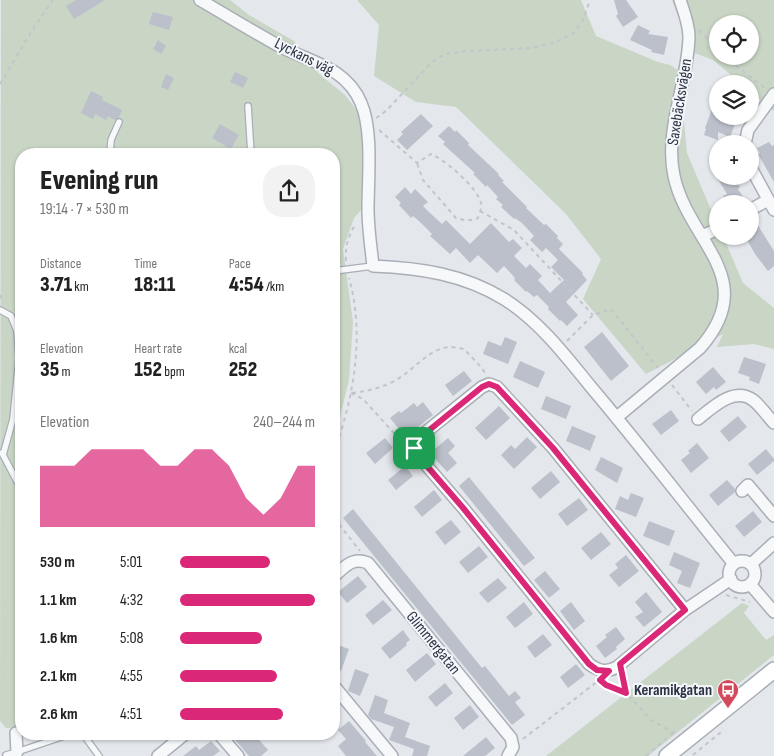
<!DOCTYPE html>
<meta charset="utf-8">
<style>
body{margin:0;font-family:"Sofia Sans Condensed",sans-serif;background:#f2f2f2;color:#222;height:100vh;display:flex;flex-direction:column;font-size:19px;white-space:nowrap}
*{box-sizing:border-box;margin:0}
p{font-size:16px;color:#767676}
.icon{flex:none;width:28px;height:28px;fill:none;stroke:currentColor;stroke-width:2;stroke-linecap:round;stroke-linejoin:round}
.map{position:relative;flex:1;overflow:hidden}
.drawer{position:absolute;left:15px;top:148px;width:325px;height:592px;display:flex;flex-direction:column;background:#fff;border-radius:20px;box-shadow:0 1px 4px #0004}
.drawer>*{flex:none}
.fabs{position:absolute;left:709px;top:15px;display:grid;gap:10px}
.fabs a{display:grid;place-items:center;width:50px;height:50px;border-radius:50%;background:#fff;box-shadow:0 1px 4px #0004;font-size:25px}
.pin{position:absolute;display:grid;place-items:center;width:42px;height:42px;color:#fff;margin:-21px;border-radius:10px;box-shadow:0 2px 8px #0006}
.round{display:grid;place-items:center;flex:none;width:52px;height:52px;border-radius:20px;background:#f2f2f2}
.head{display:flex;align-items:center;justify-content:space-between;height:85px;padding:0 25px}
h1{font-size:28px;font-weight:800;line-height:38px}
.figures{display:grid;grid-template-columns:repeat(3,1fr);gap:8px;height:85px;padding:5px 25px}
.figures div{display:grid;align-content:center}
.figures b{font-size:21px;font-weight:800}
.figures small{font-size:14px;font-weight:400}
.figures p{font-size:14px}
.chart{height:140px;padding:10px 25px}
.chart p{display:flex;justify-content:space-between}
.chart svg{width:100%;height:90px;margin-top:5px;fill:#db2777;opacity:.7}
ul{padding:0 25px;list-style:none;font-size:16px}
li{display:grid;grid-template-columns:80px 60px 1fr;align-items:center;height:38px}
li i{height:12px;border-radius:6px;background:#db2777}
.map>svg:first-child{display:block}
.green{fill:#c9d6c5;fill-rule:evenodd}
.building{fill:#bbc0ca}
.lines{fill:none;stroke-linecap:round;stroke-linejoin:round}
.service-casing{stroke:#a9aeb7;stroke-width:8}
.minor-casing{stroke:#a9aeb7;stroke-width:14}
.secondary-casing{stroke:#a9aeb7;stroke-width:18}
.path{stroke:#c2c5cb;stroke-width:2;stroke-dasharray:4 4;stroke-linecap:butt}
.service{stroke:#f7f8fa;stroke-width:5.5}
.minor{stroke:#f7f8fa;stroke-width:11}
.secondary{stroke:#fff;stroke-width:15}
.route-casing{stroke:#fff;stroke-width:10}
.route{stroke:#db2777;stroke-width:6}
.labels{text-anchor:middle;dominant-baseline:central;stroke-width:4;stroke-linejoin:round;paint-order:stroke}
.street-label{font-size:16px;fill:#2b3445;stroke:#f4f6f9}
.poi-label{font-size:16px;font-weight:bold;fill:#2b3445;stroke:#f4f6f9;text-anchor:end}
</style>
<div class="map">
<svg width="774" height="756" viewBox="0 0 774 756">
<rect width="100%" height="100%" fill="#e4e7ec"/>
<!-- green -->
<path class="green" d="M1,0H230L249,15L294,41L318,73L345,95L360,114L365,152L362,209L354,218L343,249L353,322L349,380L334,441V154H21V728H6L0,721Z
M357,0H581L596,36L658,62L670,65L679,71L687,153L717,224L718,236H723L743,283L774,308V349L754,344L717,347L723,334L646,374L583,299L601,259L566,214L456,107L416,102L374,76L379,25Z
M672,0H774V111L750,91V84H742L713,60L692,52ZM718,24H750V56H718Z
M742,603L749,606L744,613L766,640L774,635V655L648,756H546Z"/>
<!-- building -->
<path class="building" d="M76,0H105L74,19L66,6Z
M614,0H626L638,17L623,27L616,16L618,14Z
M153,12L173,17L169,30L149,24Z
M638,25L650,31L648,34L668,37L664,55L651,52L652,50L630,40Z
M158,40L166,46L161,54L153,49Z
M235,72L248,78L243,88L230,82Z
M166,74L174,78L168,90L161,87Z
M91,91L103,97L102,100L122,110L119,117L115,120L108,116L106,120L95,114L93,119L81,113Z
M717,96L718,116H738L730,137L718,132V140L704,135L706,129L705,128Z
M421,114L433,126L407,150L397,140L403,134L401,132Z
M220,124L239,135L231,149L212,138Z
M449,126L455,132L456,130L469,143L468,145L499,174L498,175L504,181L502,182L527,207L526,208L544,225L546,224L558,236L557,238L563,244L559,249L583,273L582,274L587,280L566,302L578,315L567,326L561,320L560,321L548,309L549,307L537,295L534,297L527,291L526,292L514,280L515,278L504,266L497,273L478,255L470,263L456,248L450,254L430,236L432,234L420,222L413,216L411,218L399,205L401,203L395,197L405,187L411,194L415,189L428,202L423,206L430,213L442,224L446,220L470,244L491,223L509,242L513,239L522,248L514,256L526,268L530,264L542,276L538,280L550,293L564,280L551,267L558,260L546,248L542,252L530,240L534,236L522,223L515,218L514,219L501,207L503,205L496,199L498,197L487,185L486,187L473,174L475,173L443,144L445,142L438,136Z
M769,142L772,146L774,145V182L758,154L760,153L757,148Z
M716,176H734L740,187L738,189L745,200L738,204H728L723,196L727,194Z
M757,224L774,251V266L768,271L755,254L747,240L750,239V228Z
M602,332L629,366L611,381L584,347Z
M505,337L517,342L508,364L483,354L488,341L501,346Z
M744,357L766,364L759,384L749,380L750,377L738,373Z
M520,361L545,372L538,388L513,377Z
M713,367L726,382L716,390L714,387L706,394L696,382Z
M464,371L472,381L453,396L445,385Z
M546,396L571,406L566,419L541,409Z
M423,402L433,415L413,431L410,427L403,434L390,418L399,411L401,413L414,403L417,407Z
M499,406L510,418L486,440L475,428Z
M671,410L679,421L661,435L652,424Z
M738,416L747,427L729,442L720,431Z
M572,426L596,436L590,451L566,441Z
M527,437L537,447L514,469L501,455L511,445L515,449Z
M385,438L393,448L375,464L366,453Z
M448,438L455,446L448,453L457,463L447,472L430,453Z
M697,443L709,458L691,473L681,460L690,453L688,451Z
M766,449L774,459V461L757,475L748,464Z
M601,457L623,468L617,483L595,470Z
M405,466L413,476L396,490L388,480Z
M551,471L560,482L540,499L531,488Z
M469,477L535,558L524,566L459,486Z
M727,480L735,489V492L718,506L709,495Z
M434,490L442,500L422,517L414,507Z
M631,493L644,498L636,517L615,509L620,496L628,500Z
M579,498L588,510L567,526L558,514Z
M353,509L482,668L485,666L509,696L515,691L521,698L515,702L525,715L512,725L343,518Z
M753,511L762,522L744,537L735,526Z
M451,520L461,532L445,545L435,532Z
M649,521L675,531L669,546L643,536Z
M601,532L611,544L591,560L581,548Z
M479,546L488,557L468,573L459,562Z
M674,552L700,563L690,588L677,583L682,571L669,565Z
M626,555L639,571L619,587L609,575L618,568L615,564Z
M545,571L560,589L549,598L534,580Z
M358,576L367,587L347,603L338,592Z
M498,578L507,588L488,603L479,593Z
M646,592L662,612L644,627L635,617L643,612L635,602Z
M383,600L392,610L373,625L365,615Z
M524,602L533,614L515,628L506,617Z
M571,602L585,621L574,630L560,611Z
M616,627L625,639L616,647L617,649L605,658L596,646L607,637L605,635Z
M403,630L410,640L406,643L407,645L390,659L381,648Z
M543,634L552,645L535,658L527,647Z
M335,644L349,649L341,671L334,669V649Z
M427,653L436,664L415,682L406,670Z
M576,664L585,675L568,688L560,677Z
M355,669L369,674L360,696L348,691Z
M445,683L453,693L436,707L428,697Z
M375,695L388,700L384,713L410,723L405,737L430,746L427,756H412L414,749L389,740L394,727L371,719L368,715Z
M470,705L479,717L463,730L454,718Z
M349,721L366,741L365,742L377,756H346L338,746L346,739L338,730Z
M230,734H254L268,750L261,756H249Z
M486,737L495,748L485,756H463Z
M211,741L220,751L213,756H183L196,746L199,750Z"/>
<g class="lines">
<!-- service casing -->
<g class="service-casing">
<path id="service" d="M248,106L251,154
M110,154L111,140L119,122
M334,271L373,266
M0,310L11,316L17,331L19,358L13,419L3,455
M2,453L21,489
M83,734L99,756
M6,755L17,752L70,734"/>
</g>
<!-- minor casing -->
<g class="minor-casing">
<path id="minor" d="M200,0C226,15 252,31 279,46C310,62 346,67 361,103C373,130 368,179 368,209C368,228 371,247 373,266C420,268 463,274 504,299C539,321 565,355 591,387C640,445 686,505 734,564
M745,144L748,130L774,94
M750,166L774,210
M750,210L768,200
M702,236L718,229
M617,417L700,348C762,278 688,242 674,176C664,130 688,83 689,37C689,24 684,12 680,0
M698,419C712,408 734,386 753,400C761,406 767,416 774,423
M742,491L748,485L774,516
M729 574a13 13 0 1 1 26 0a13 13 0 1 1-26 0Z
M751,564L774,543
M334,576C346,566 352,557 368,563L511,738L513,747L508,756
M750,584L774,612
M685,610L553,448L497,387L489,384L482,387L422,435L415,444L414,451L464,509L589,664C599,671 606,673 617,667L685,610L731,579
M334,686L392,756
M16,733L17,752
M219,734L238,756
M158,756L185,734"/>
</g>
<!-- secondary casing -->
<g class="secondary-casing">
<path id="secondary" d="M667,756L774,670"/>
</g>
<!-- path -->
<path class="path" d="M699,30L718,51
M723,56L765,88
M0,84L36,24L53,0
M376,118L386,111L432,62L445,54L469,51L532,48L556,42L575,32L583,20L590,0
M379,130L417,163L431,154C444,159 478,188 481,203C482,207 480,213 478,218L473,220H464L456,218L423,180L417,163
M480,211L514,230L593,315
M346,261C345,245 348,237 356,223
M0,295L3,302
M17,310L21,306
M567,341L593,315L611,309L658,368
M672,385L692,411
M351,393L363,399L403,443
M352,393C368,391 382,388 396,380C414,370 428,349 449,347C453,347 459,348 464,349L482,368L486,375
M334,452C354,397 365,335 349,278
M334,518L360,551
M726,595L750,602
M622,675L626,693
M601,681L605,685L626,693L651,720L676,734
M523,739L598,681
M693,755L721,732L722,728
M646,756L673,733"/>
<!-- service -->
<use href="#service" class="service"/>
<!-- minor -->
<use href="#minor" class="minor"/>
<!-- secondary -->
<use href="#secondary" class="secondary"/>
</g>
<g class="lines">
<!-- route casing -->
<g class="route-casing">
<path id="route" d="M489,384L497,387L553,448L685,610L620,664L626,693L606,685L600,680L609,671L597,670L589,664L464,509L414,451L415,444L422,436L482,387Z"/>
</g>
<!-- route -->
<use href="#route" class="route"/>
</g>
<!-- icons -->
<defs>
<g id="bus-pin" transform="scale(1.125)"><path d="M0 17L-7.5 6A9.5 9.5 0 1 1 7.5 6Z" fill="#d1495b" stroke="#f4f6f9"/><path d="M-5-6H5V4H4V6H2V4H-2V6H-4V4H-5ZM-3.5-4V0h7V-4ZM-3.5 1.2v1.5H-2V1.2ZM2 1.2v1.5H3.5V1.2Z" fill="#fff"/></g>
</defs>
<g fill-rule="evenodd">
<use href="#bus-pin" x="728" y="690"/>
</g>
<g class="labels">
<!-- street labels -->
<g class="street-label">
<text transform="translate(304 57) rotate(27)">Lyckans väg</text>
<text transform="translate(680 102) rotate(-81)">Saxebäcksvägen</text>
<text transform="translate(433 643) rotate(51)">Glimmergatan</text>
</g>
<!-- poi labels -->
<g class="poi-label">
<text x="712" y="690">Keramikgatan</text>
</g>
</g>
</svg>
<div class="fabs">
<a><svg class="icon" aria-label="locate" viewBox="0 0 24 24"><circle cx="12" cy="12" r="6"/><path d="M12 2v4M12 18v4M2 12h4M18 12h4"/></svg></a>
<a><svg class="icon" aria-label="layers" viewBox="0 0 24 24"><path d="M12 4l9 5-9 5-9-5zM3 14l9 5 9-5"/></svg></a>
<a>+</a>
<a>−</a>
</div>
<div class="pin" style="left:414px;top:448px;background:#1e9e55"><svg class="icon" aria-label="arrive" viewBox="0 0 24 24"><path d="M6 21V4h12l-3 4 3 4H6"/></svg></div>
<section class="drawer">
<div class="head"><div><h1>Evening run</h1><p>19:14 · 7 × 530 m</p></div><a class="round"><svg class="icon" aria-label="share" viewBox="0 0 24 24"><path d="M12 15V3M7 8l5-5 5 5M5 13v7h14v-7"/></svg></a></div>
<div class="figures">
<div><p>Distance</p><b>3.71<small> km</small></b></div>
<div><p>Time</p><b>18:11</b></div>
<div><p>Pace</p><b>4:54<small> /km</small></b></div>
</div>
<div class="figures">
<div><p>Elevation</p><b>35<small> m</small></b></div>
<div><p>Heart rate</p><b>152<small> bpm</small></b></div>
<div><p>kcal</p><b>252</b></div>
</div>
<div class="chart"><p><span>Elevation</span>240–244 m</p>
<svg viewBox="0 0 160 44" preserveAspectRatio="none"><path d="M0 44V14L10 14L20 14L30 6L40 6L50 6L60 6L70 14L80 14L90 6L100 6L110 14L120 30L130 38L140 30L150 14L160 14V44z"/></svg>
</div>
<ul>
<li><b>530 m</b>5:01<i style="width:67%"></i></li>
<li><b>1.1 km</b>4:32<i style="width:100%"></i></li>
<li><b>1.6 km</b>5:08<i style="width:61%"></i></li>
<li><b>2.1 km</b>4:55<i style="width:72%"></i></li>
<li><b>2.6 km</b>4:51<i style="width:76%"></i></li>
</ul>
</section>
</div>
